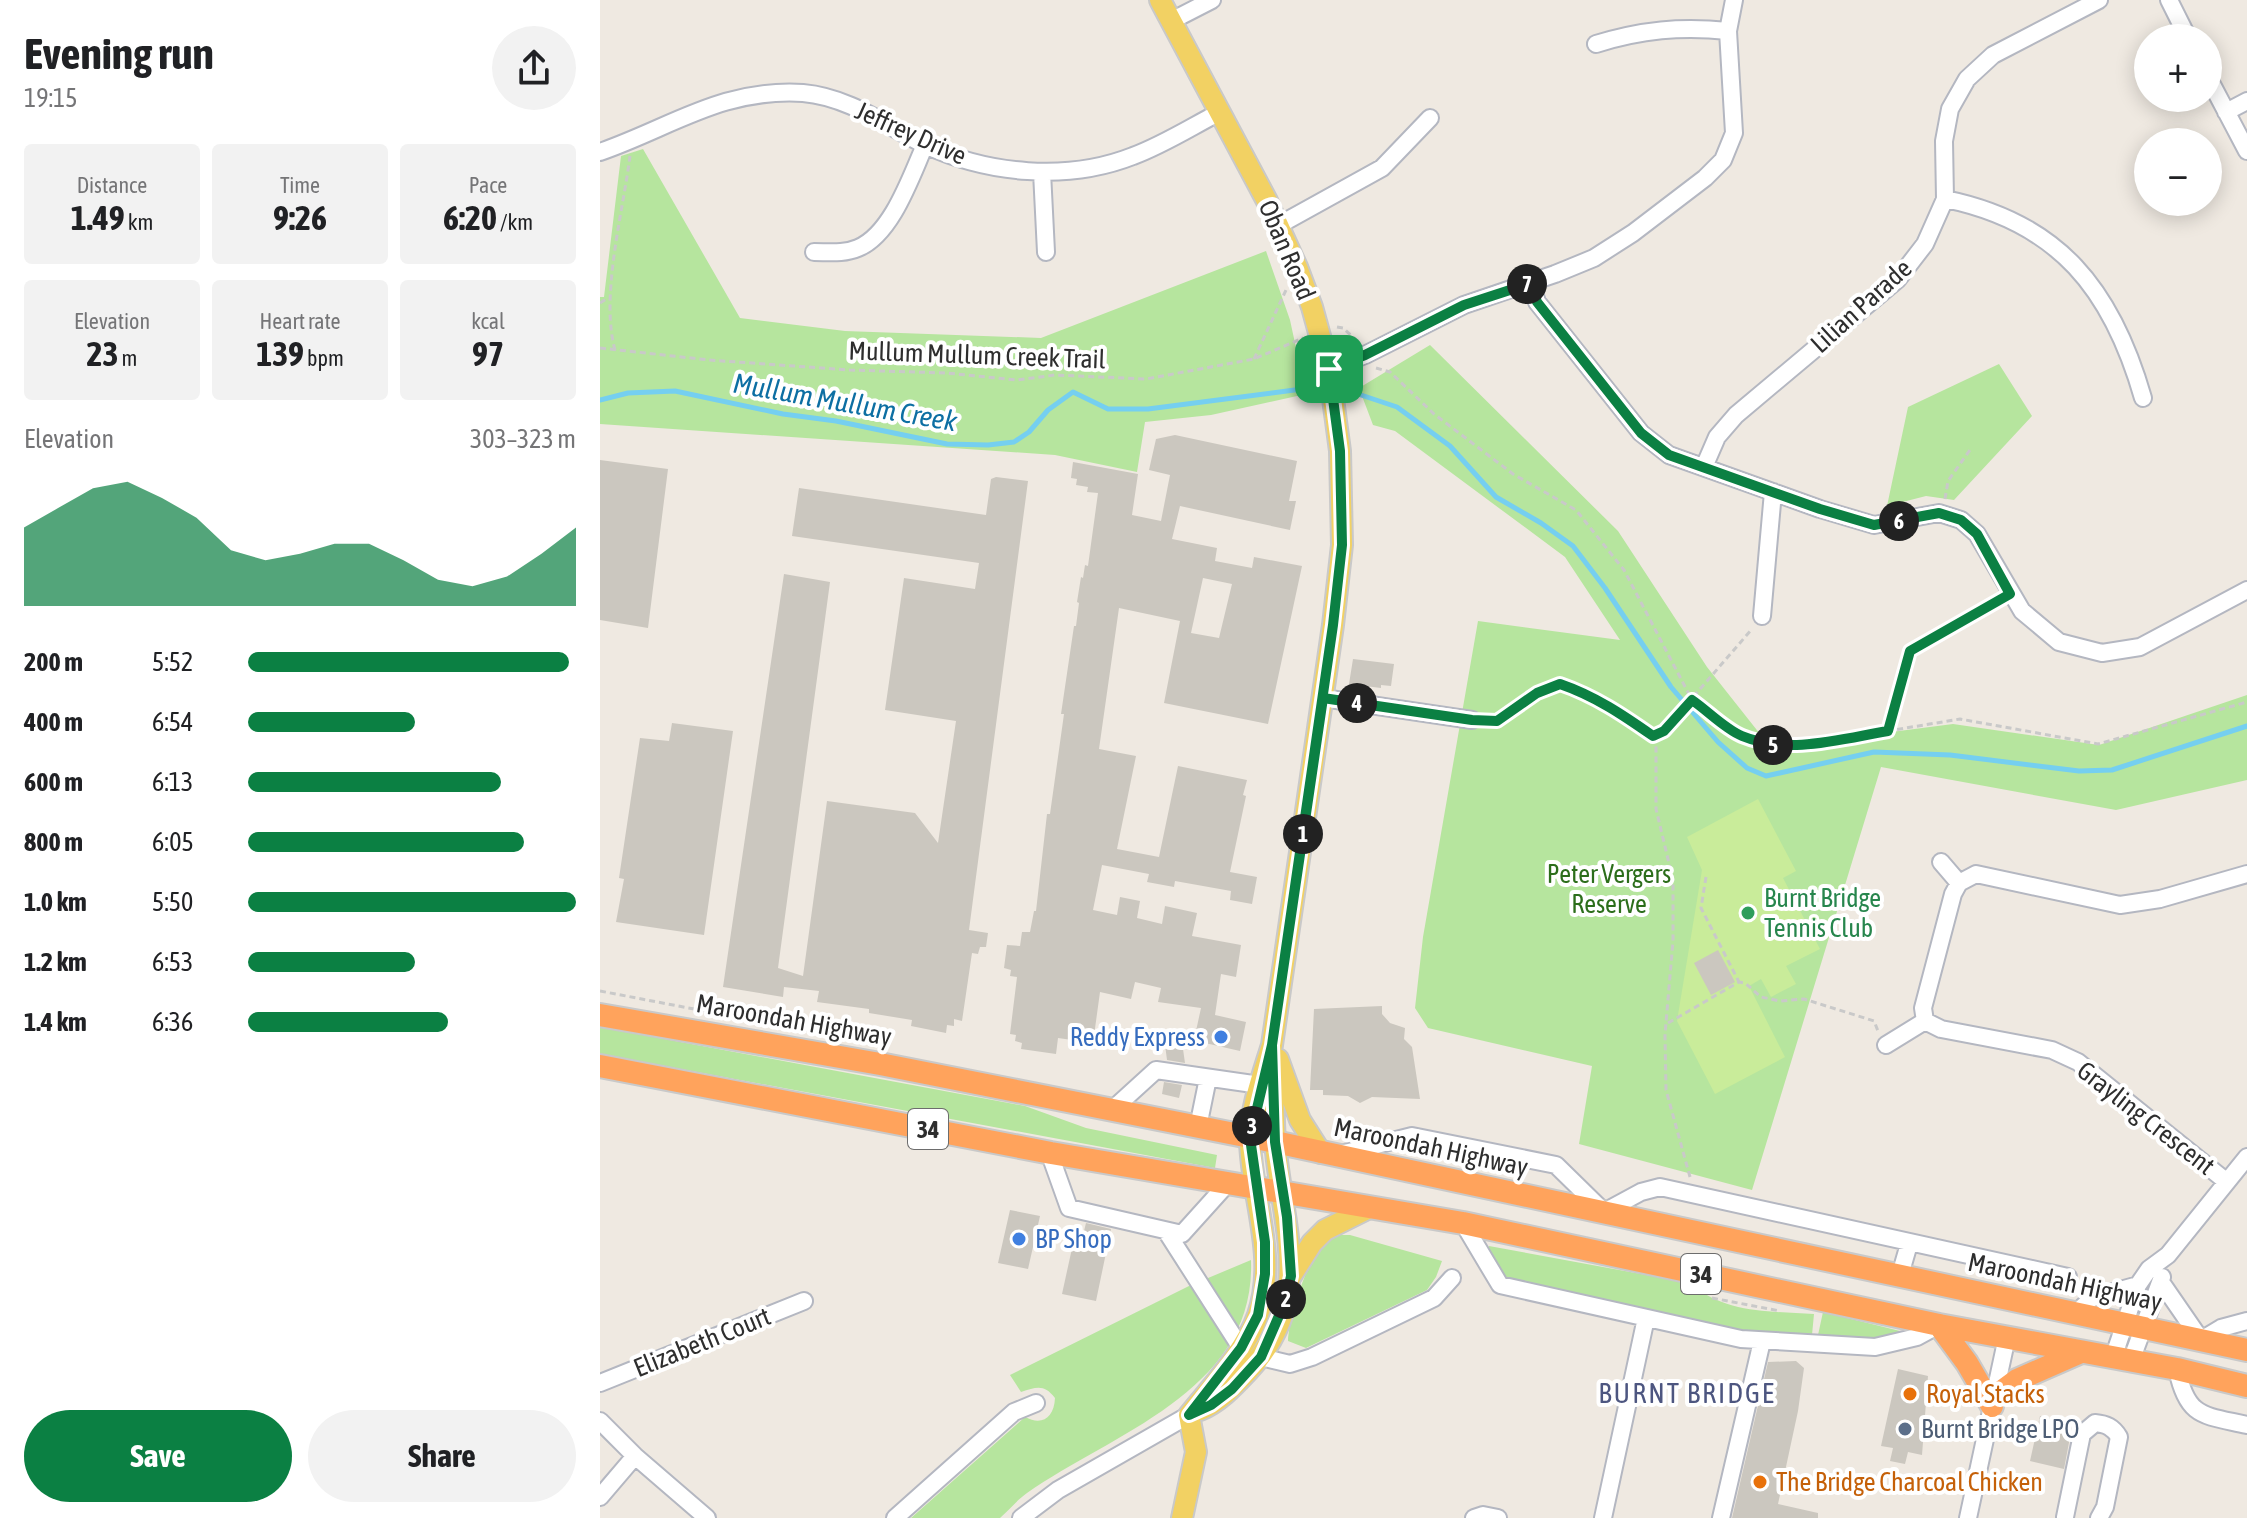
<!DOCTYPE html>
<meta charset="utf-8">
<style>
body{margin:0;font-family:"Asap Condensed",sans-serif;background:#f2f2f2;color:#202124;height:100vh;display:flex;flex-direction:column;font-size:30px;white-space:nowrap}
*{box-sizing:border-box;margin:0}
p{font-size:26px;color:#757577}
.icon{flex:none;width:44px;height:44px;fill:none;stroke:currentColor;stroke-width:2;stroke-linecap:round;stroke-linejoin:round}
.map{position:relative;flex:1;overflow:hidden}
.side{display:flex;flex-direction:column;background:#fff;width:600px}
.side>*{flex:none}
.fabs{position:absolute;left:1534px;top:24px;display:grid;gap:16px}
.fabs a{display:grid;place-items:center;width:88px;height:88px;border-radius:50%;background:#fff;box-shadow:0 4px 20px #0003;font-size:40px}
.pin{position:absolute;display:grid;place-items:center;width:68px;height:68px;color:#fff;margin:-34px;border-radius:16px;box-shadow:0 4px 12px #0006}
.km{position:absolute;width:40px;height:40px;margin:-20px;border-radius:50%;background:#222;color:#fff;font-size:22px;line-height:40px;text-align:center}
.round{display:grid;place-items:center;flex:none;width:84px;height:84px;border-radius:42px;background:#f2f2f2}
.overview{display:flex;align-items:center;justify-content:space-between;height:136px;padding:0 24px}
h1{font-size:44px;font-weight:700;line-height:60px}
.metrics{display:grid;grid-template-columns:repeat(3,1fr);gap:12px;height:136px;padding:8px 24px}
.metrics div{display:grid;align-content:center;border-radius:8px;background:#f2f2f2;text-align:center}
.metrics b{font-size:34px;font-weight:700}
.metrics small{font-size:22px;font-weight:400}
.metrics p{font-size:22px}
.chart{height:224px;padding:16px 24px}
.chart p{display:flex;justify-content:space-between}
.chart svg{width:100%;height:144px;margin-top:8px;fill:#0b8043;opacity:.7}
.action{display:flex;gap:16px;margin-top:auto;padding:16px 24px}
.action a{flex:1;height:92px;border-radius:48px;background:#0b8043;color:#fff;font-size:32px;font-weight:700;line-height:92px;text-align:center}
.action a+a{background:#f2f2f2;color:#202124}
ul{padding:0 24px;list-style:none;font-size:26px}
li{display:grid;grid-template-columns:128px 96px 1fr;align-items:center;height:60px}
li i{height:20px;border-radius:10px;background:#0b8043}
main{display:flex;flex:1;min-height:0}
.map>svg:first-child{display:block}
.green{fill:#b6e59e}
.pitch{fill:#c9ec9a}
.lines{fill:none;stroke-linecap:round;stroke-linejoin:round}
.stream{stroke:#75cff0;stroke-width:5}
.building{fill:#cbc7bf;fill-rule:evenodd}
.minor-casing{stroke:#b4b7c1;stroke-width:20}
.major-casing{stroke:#c9c9c9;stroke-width:24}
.highway-casing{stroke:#c9c9c9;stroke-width:26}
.path{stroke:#c9c9c9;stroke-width:3;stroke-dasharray:6 4;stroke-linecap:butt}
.minor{stroke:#fff;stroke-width:16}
.major{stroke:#f2d163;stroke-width:20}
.highway{stroke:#ffa35c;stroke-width:22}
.route-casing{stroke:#fff;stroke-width:16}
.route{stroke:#0b8043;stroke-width:10}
.leisure-dot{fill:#2e9e5b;stroke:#fff;stroke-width:3}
.shop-dot{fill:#3f7fe0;stroke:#fff;stroke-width:3}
.food-dot{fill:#e8710a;stroke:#fff;stroke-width:3}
.service-dot{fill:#5c6f8a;stroke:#fff;stroke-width:3}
.labels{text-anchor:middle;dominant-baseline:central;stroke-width:8;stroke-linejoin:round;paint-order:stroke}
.shield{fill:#fff;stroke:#6d6d6d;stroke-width:2}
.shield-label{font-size:24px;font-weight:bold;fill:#2e2e2e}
.street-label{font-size:26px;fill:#2e2e2e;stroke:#fff}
.park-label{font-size:26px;fill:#2c6e1b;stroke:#fff}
.leisure-label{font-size:26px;fill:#27864d;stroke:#fff;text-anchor:start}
.shop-label{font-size:26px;fill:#366cbe;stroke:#fff;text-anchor:end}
.food-label{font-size:26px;fill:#c56008;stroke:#fff;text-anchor:start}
.service-label{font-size:26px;fill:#4e5e75;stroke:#fff;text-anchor:start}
.water-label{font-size:28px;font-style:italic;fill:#0d6fa3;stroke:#fff}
.neighbourhood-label{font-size:28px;letter-spacing:2px;fill:#4d5680;stroke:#fff}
</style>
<main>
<section class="side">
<div class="overview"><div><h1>Evening run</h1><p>19:15</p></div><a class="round"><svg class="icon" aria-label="share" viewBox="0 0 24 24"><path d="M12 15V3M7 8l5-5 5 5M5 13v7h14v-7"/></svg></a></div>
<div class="metrics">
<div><p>Distance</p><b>1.49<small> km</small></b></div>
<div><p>Time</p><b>9:26</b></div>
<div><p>Pace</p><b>6:20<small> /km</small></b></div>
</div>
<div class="metrics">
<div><p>Elevation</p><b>23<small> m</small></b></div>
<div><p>Heart rate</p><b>139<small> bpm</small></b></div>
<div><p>kcal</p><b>97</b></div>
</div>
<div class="chart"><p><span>Elevation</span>303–323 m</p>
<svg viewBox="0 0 160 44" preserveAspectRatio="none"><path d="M0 44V20L10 14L20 8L30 6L40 11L50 17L60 27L70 30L80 28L90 25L100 25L110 30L120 36L130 38L140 35L150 28L160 20V44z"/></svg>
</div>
<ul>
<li><b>200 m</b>5:52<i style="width:98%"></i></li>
<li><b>400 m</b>6:54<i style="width:51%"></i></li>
<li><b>600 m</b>6:13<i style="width:77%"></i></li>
<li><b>800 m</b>6:05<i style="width:84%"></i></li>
<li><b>1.0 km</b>5:50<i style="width:100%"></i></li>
<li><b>1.2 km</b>6:53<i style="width:51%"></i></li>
<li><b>1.4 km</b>6:36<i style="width:61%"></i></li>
</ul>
<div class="action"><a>Save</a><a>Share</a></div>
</section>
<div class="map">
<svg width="1647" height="1518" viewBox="0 0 1647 1518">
<rect width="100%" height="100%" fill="#efe9e1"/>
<!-- green -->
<path class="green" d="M43,149L140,318L245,331L441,338L666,251L690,320L706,394L611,415L545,422L537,472L455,455L0,424V297H4L21,156Z
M830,345L1018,531L1107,667L1160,734L1222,741L1353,724L1499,745L1647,695V780L1516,810L1281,767L1152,1190L979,1144L992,1066L828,1028L815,1008L823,937L878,621L1020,640L965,557L795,431L773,425L759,388Z
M1399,364L1432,416L1354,500L1326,496L1287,506L1308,407Z
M0,1027L425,1106L486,1128L617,1155L615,1168L0,1054Z
M735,1235H750L842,1261L836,1277L827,1290L706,1348L688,1341C689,1318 706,1266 719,1247C723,1242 729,1239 735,1235Z
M889,1246L1090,1283C1125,1314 1170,1311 1214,1314L1212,1335L1142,1331L906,1279L899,1275L887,1251Z
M651,1260C656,1390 515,1432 427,1493C417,1500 409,1510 400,1518H311L425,1417C442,1426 454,1418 455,1398C444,1384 437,1387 421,1392L410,1375L589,1286Z
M1223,1312L1300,1331L1303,1334L1277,1341L1218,1335Z"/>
<!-- pitch -->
<path class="pitch" d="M1158,799L1196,871L1183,878L1220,949L1186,966L1196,984L1171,997L1161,979L1149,986L1185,1057L1115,1094L1077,1021L1102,870L1087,837Z"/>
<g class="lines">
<!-- stream -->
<path class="stream" d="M758,394L797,407L850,446L896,497L941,523L973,546L1005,588L1071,687L1118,742L1147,768L1166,776L1274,752L1350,755L1479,771L1512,770L1647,726
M0,400L28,393L75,391L183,414L236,421L347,444L388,445L414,442L429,432L448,410L473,392L508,409H548L702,389"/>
</g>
<!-- building -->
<path class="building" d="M575,435L697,461L689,501H696L690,530L580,506L572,539L617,548L615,561L652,568L654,557L702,566L668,724L564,703L580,621L519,608L499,749L536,756L517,849L559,857L578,766L647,780L643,795L646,796L630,872L657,877L652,904L630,900L631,891L575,881L574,887L547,882L549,874L502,865L493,910L517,915L520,897L540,901L537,918L562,924L565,906L597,913L592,936L641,945L636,977L621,974L615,1015L646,1022L640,1051L605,1043L596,1031L601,1008L558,1002L561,988L535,982L531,999L500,992L493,1043L458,1038L456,1054L421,1049L422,1043L415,1041L416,1035L410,1034L417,977L410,976L411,970L404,968L407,945L420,946L422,932H430L434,911H436L447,814H450L464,714H461L474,626H476L479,603L477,602L481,577L483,578L485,565L488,566L498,493L487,492L488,487L476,485L477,479L471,478L473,462L538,474L532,515L561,521L570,475L549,470L556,439ZM603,578L632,584L619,638L591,633Z
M0,460L68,469L48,628L0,620Z
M396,477L428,481L369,930L388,933L386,947H380L378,954L372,953L362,1021L354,1019V1026L347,1025L346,1033L311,1026L312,1020L269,1013V1009L217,1002L219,991L184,987L183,997L123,987L184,574L230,582L178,968L203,976L227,801L315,813L338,843L356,721L285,710L304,578L375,589L379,563L192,536L199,488L386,515L391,479Z
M753,659L794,664L791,686L781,685V688L749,684Z
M72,723L133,731L104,935L16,922L24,879L19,878L40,738L69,741Z
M1118,950L1135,982L1111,995L1094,963Z
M782,1006V1014L790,1023L805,1028L804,1039L812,1047L820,1099L772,1097L760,1103L748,1096L723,1095V1090H710L714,1009Z
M581,1035L585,1063L567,1060L564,1037Z
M564,1082L582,1085L579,1098L562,1094Z
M410,1210L440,1216L428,1269L398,1263Z
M486,1223L511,1229L496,1301L462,1294L476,1230L484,1231Z
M1196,1361L1204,1368L1198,1411L1178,1504L1218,1513V1518H1132L1168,1362Z
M1298,1369L1328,1376L1322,1455L1308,1452L1305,1464L1290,1461L1293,1448L1281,1446Z
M1440,1416L1476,1424L1471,1432L1464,1469L1430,1461Z"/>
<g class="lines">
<!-- minor casing -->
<g class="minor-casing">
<path id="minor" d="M1569,0L1588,38
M571,21L612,0
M996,44C1041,30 1081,26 1128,31
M1608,77L1647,151
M1626,112L1647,101
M0,152C72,127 122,88 203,93C249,97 285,125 325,145C388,174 467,182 533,156C563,145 591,127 620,112
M442,172L446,252
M1345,199C1459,222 1512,290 1543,398
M679,225L782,168L830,118
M214,252C229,252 244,254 258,248C292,234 311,176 325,145
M931,283L937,302L1041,433L1069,455L1220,509L1274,525L1339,513L1361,520L1377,534L1422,611L1459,642L1502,653L1540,647L1647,590
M729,369L765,355L864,305L955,274L994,258L1033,233L1105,178L1123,160L1134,133L1128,31L1134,0
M1104,467L1117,437L1136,415L1298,279L1325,244L1345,199L1344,141L1350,109L1367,79L1393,55L1499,0
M1162,616L1173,492
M723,698L872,720
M1341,862L1359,883
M1286,1045L1325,1021
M512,1110L556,1070L660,1085
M598,1127L608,1078
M449,1152L469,1208L582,1234L628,1183
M741,1154L812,1136L956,1165L1004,1212L1041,1192L1060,1187L1468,1277
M1627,1182L1478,1062L1452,1050L1341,1029L1325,1021L1323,1008L1353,894L1359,883L1376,874L1520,905L1560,899L1647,874
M863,1223L900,1285L1141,1339L1275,1347L1317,1337L1339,1325
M566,1231L641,1348
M1300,1275L1309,1244
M1561,1282L1601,1340L1621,1328L1647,1321
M1475,1314L1492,1298L1538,1285
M661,1357L690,1364L712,1357L834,1298L852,1278
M1513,1358L1538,1285L1549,1269L1568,1255L1647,1157
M1531,1361L1562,1277
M1577,1369C1587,1418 1603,1415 1647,1425
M0,1383L204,1301
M0,1421L35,1456L107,1518
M0,1497L35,1456
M1465,1517L1482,1434L1495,1423C1506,1424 1513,1427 1519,1437L1505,1507L1499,1518
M295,1518L414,1412L436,1403
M421,1518L458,1490L589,1415
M874,1518L883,1515L898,1518
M1003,1518L1046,1318
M1121,1518L1162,1341
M1368,1518L1407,1337"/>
</g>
<!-- major casing -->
<g class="major-casing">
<path id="major" d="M560,0L667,201L697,267L712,307L729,369L740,451L742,545L733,625L672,1045C664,1071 649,1113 650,1140C651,1198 678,1256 658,1315C645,1352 613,1385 589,1415
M678,1059L700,1120L721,1153
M691,1276L712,1243L725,1230L771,1207
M600,1410C619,1402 633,1387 648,1371C716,1298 682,1228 675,1142C673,1116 674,1088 672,1062
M582,1518L596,1452L589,1415"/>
</g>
<!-- highway casing -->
<g class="highway-casing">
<path id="highway" d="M0,1015L280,1064L675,1142L1647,1350
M0,1066L451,1153L863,1223L1339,1325L1577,1369L1647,1386
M1339,1325L1367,1363L1392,1406
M1394,1397L1417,1380L1481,1352"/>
</g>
<!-- path -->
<path class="path" d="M0,303L8,298
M737,327L743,328L756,340
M0,348L109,360L250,370L347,373L417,380L455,375L546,379L654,359L703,338
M15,350C0,296 23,212 30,156
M654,359L686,290
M776,368L790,372L834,414L913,474L976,510L1024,570L1092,700L1140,735L1172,745L1210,744L1360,719L1498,744L1647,702
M1345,499L1348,481L1372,447
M886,720L897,721L937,693L960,684C995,696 1023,715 1053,736L1061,733
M1288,731L1310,651L1400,599
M1106,877L1101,908L1139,982
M0,991L214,1032
M1068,1023L1139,982L1145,983L1161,997L1180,1001L1204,999L1274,1021L1278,1031
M1090,1177L1066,1090L1065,1034L1073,941V880L1056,809V740L1152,629
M1112,1298L1180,1311"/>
<!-- minor -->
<use href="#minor" class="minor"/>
<!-- major -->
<use href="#major" class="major"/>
<!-- highway -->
<use href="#highway" class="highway"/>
</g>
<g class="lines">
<!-- route casing -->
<g class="route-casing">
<path id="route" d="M729,369L740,451L742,545L733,625L672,1045L675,1142L687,1217L691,1276L685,1302L661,1357L632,1389L611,1405L589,1415L641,1348L658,1315L665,1274V1242L650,1138L672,1045L723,698L872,720L897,721L937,693L960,684C995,696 1023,715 1053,736L1064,731L1092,700C1108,711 1125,729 1142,736C1188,755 1241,739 1288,731L1310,651L1410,594L1377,534L1361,520L1339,513L1274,525L1220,509L1069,455L1041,433L937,302L931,283L864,305L765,355L729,369"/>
</g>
<!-- route -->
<use href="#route" class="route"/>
</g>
<!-- markers -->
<circle class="leisure-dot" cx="1148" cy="913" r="8"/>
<g class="shop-dot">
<circle cx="621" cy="1037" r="8"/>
<circle cx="419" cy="1239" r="8"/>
</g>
<g class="food-dot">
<circle cx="1310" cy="1394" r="8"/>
<circle cx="1160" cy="1482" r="8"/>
</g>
<circle class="service-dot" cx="1305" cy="1429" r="8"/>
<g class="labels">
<!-- shield labels -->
<g class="shield">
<rect x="308" y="1109" width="40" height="40" rx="6"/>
<rect x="1081" y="1254" width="40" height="40" rx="6"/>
</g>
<g class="shield-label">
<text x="328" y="1129">34</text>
<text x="1101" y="1274">34</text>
</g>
<!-- street labels -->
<g class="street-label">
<text transform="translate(311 133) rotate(24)">Jeffrey Drive</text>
<text transform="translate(687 250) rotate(67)">Oban Road</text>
<text transform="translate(1261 306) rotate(-42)">Lilian Parade</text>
<text transform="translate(377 355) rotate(2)">Mullum Mullum Creek Trail</text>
<text transform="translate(194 1020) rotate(10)">Maroondah Highway</text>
<text transform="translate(1546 1118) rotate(38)">Grayling Crescent</text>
<text transform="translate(831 1147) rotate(12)">Maroondah Highway</text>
<text transform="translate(1465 1282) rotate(12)">Maroondah Highway</text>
<text transform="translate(102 1342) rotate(-22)">Elizabeth Court</text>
</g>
<!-- park labels -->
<g class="park-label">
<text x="1009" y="874">Peter Vergers<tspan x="1009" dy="30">Reserve</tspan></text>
</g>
<!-- leisure labels -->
<g class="leisure-label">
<text x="1164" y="898">Burnt Bridge<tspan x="1164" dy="30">Tennis Club</tspan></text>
</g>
<!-- shop labels -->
<g class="shop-label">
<text x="605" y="1037">Reddy Express</text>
<text x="435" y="1239" text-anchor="start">BP Shop</text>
</g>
<!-- food labels -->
<g class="food-label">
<text x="1326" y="1394">Royal Stacks</text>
<text x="1176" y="1482">The Bridge Charcoal Chicken</text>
</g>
<!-- service labels -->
<g class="service-label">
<text x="1321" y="1429">Burnt Bridge LPO</text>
</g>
<!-- water labels -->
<g class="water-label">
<text transform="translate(245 402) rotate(10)">Mullum Mullum Creek</text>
</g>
<!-- neighbourhood labels -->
<g class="neighbourhood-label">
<text x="1087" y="1393">BURNT BRIDGE</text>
</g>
</g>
</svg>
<div class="fabs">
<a>+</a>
<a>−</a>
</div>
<div class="pin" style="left:729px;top:369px;background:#1e9e55"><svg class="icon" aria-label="arrive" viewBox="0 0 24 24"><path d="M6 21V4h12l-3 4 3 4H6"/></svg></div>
<b class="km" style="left:703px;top:834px">1</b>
<b class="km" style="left:686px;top:1299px">2</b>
<b class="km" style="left:652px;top:1126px">3</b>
<b class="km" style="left:757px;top:703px">4</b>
<b class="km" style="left:1173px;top:745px">5</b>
<b class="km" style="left:1299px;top:521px">6</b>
<b class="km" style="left:927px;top:284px">7</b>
</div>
</main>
